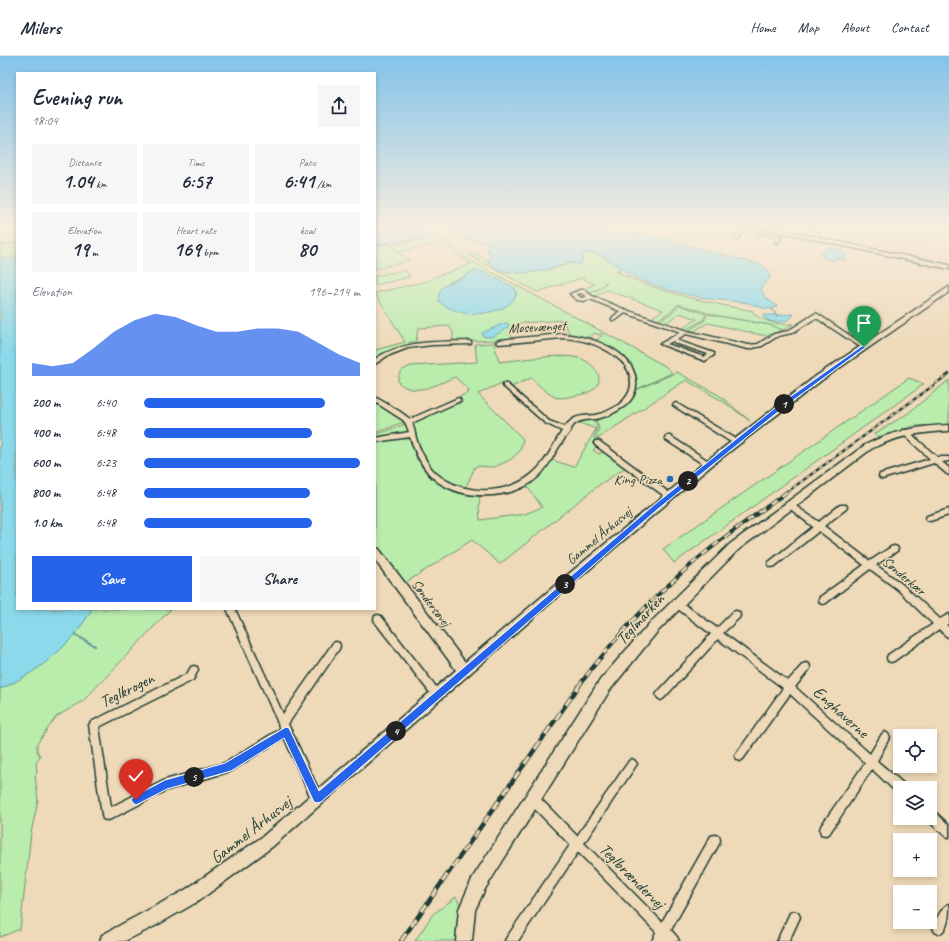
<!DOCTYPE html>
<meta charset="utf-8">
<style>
body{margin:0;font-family:Caveat,sans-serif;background:#f6f6f7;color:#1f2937;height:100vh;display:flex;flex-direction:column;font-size:15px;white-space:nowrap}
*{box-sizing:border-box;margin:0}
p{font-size:13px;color:#747a83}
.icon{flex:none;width:22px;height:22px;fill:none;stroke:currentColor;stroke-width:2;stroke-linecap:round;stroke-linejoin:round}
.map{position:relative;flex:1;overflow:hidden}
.panel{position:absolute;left:16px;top:16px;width:360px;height:538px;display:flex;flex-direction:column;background:#fff;border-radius:0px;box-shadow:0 2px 6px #0003}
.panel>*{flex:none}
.tools{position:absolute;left:893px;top:673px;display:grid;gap:8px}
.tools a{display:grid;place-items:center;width:44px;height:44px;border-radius:0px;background:#fff;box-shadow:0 2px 6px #0003;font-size:20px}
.pin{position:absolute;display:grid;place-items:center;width:34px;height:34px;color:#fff;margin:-41px -17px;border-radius:50% 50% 50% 0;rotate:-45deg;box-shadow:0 0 4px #0007}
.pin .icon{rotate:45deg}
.km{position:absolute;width:20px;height:20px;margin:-10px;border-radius:50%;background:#222;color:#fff;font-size:11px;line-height:20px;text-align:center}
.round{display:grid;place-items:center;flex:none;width:42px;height:42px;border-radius:0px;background:#f6f6f7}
.overview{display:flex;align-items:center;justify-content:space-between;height:68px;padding:0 16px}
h1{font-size:22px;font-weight:700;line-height:30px}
.stats{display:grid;grid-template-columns:repeat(3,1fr);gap:6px;height:68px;padding:4px 16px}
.stats div{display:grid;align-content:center;border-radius:0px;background:#f6f6f7;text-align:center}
.stats b{font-size:20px;font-weight:700}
.stats small{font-size:11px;font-weight:400}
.stats p{font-size:11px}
.chart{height:112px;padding:8px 16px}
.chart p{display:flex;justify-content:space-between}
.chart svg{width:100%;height:72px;margin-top:4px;fill:#2563eb;opacity:.7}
.action{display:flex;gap:8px;margin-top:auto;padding:8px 16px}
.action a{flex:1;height:46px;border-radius:0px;background:#2563eb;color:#fff;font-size:16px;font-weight:700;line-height:46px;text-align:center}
.action a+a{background:#f6f6f7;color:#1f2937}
ul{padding:0 16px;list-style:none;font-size:13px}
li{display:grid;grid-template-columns:64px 48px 1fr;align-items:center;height:30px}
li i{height:10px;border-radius:5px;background:#2563eb}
header{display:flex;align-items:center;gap:24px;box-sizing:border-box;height:56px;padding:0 20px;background:#fff;border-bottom:1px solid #e0e1e3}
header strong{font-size:19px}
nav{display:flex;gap:22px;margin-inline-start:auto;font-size:14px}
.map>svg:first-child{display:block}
.built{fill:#eeceb3}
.green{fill:#baecac;stroke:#6c9470;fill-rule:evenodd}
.water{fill:#8bd9ea;stroke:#609ba1}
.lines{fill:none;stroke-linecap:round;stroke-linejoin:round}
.stream-far1{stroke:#609ba1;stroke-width:1.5}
.stream{stroke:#609ba1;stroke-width:2.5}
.street-casing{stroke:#1f3d34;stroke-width:3}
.secondary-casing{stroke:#1f3d34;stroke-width:3}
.street{fill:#eed9b8;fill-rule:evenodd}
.secondary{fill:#eed9b8;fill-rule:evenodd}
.rail-far2-casing{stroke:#1f3d34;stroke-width:2.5}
.rail-far1-casing{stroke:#1f3d34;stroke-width:4}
.rail-casing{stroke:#1f3d34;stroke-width:4.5}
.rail-far2{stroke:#eed9b8;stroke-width:1.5;stroke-dasharray:4;stroke-linecap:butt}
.rail-far1{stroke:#eed9b8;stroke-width:2.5;stroke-dasharray:7;stroke-linecap:butt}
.rail{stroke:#eed9b8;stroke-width:3;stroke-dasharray:9;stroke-linecap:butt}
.route{fill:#2563eb;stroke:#fff}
.poi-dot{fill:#1f6fb2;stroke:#eed9b8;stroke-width:1.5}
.labels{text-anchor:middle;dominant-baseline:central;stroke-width:3;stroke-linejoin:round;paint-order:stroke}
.street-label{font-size:14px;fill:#1f3d34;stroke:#eed9b8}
.poi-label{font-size:14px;fill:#1f3d34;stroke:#eed9b8;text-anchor:end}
.near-street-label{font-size:17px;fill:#1f3d34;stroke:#eed9b8}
</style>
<header>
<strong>Milers</strong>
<nav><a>Home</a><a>Map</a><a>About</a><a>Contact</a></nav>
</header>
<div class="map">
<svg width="949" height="885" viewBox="0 0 949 885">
<rect width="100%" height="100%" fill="#eed9b8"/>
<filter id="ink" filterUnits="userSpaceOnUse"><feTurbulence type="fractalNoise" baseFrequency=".025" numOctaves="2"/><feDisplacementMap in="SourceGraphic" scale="8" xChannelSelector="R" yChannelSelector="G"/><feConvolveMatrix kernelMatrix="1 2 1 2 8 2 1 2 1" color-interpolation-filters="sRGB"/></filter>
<g filter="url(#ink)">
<!-- built -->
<path class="built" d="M872,181L949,190V207L921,203L920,204L868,192Z"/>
<!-- green -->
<path class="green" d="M0,172H17V186L0,189Z
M438,180L471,205L603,276L602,277L599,279L595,277L590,280L593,282L589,284L571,281L563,264L520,267L510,277L512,283C492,285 473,285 453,285V276L449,270L418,272L416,286H409V290L375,304V294L405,286L375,237L428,225L434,221L471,208L441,186L400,196L393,189ZM469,217L517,237C511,251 501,253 487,256L450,226L463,221Z
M17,187V201L0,202V190Z
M390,188L409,205L375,213V190Z
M471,197C477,197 483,202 489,204L488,207C507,222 536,216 558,211C570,209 567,206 581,208L584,198C596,193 610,206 620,211L618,213L619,215H616C659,237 706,246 753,255L755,259C768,267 779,269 793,268L783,274L771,269L718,260L678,248L672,255L657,264L651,262L663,254L607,234L595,240L588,238L601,232L607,226H606L601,232L587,237L582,234L594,228L582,222L537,236L469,199Z
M405,214L410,221L375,229V220Z
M679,249L706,258L703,264L687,273L683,272L697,263L679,257L666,267L659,265L672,257Z
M708,258L770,269L782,274L766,280L708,267L694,275L689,274L704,265Z
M605,277L665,310L672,317L635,334C638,305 615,299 594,286Z
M494,287L499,306C521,304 559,297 579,302C593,306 609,324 591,335C586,338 579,339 573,340C567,341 560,343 555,341C546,337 538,328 531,322L509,332L508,331L511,329L506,325L478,338L523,383L520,395L510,404L494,411L477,410L475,411L465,433L443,424L424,406L411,369L412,367L453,348H458L463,346L459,341L468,337L469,334L455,321C437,328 415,342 398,326C398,316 402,314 411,310L477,306L475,288Z
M677,316L720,340L750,365L724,346L686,324L597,383L596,381L599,372L596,363L609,358L634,335Z
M909,322L924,328L674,507L663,493Z
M949,324V369L914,370L877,381L874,378L907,358Z
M375,345L379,349L404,366L375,377Z
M594,363L597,371L594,381L595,384L592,387L596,391L593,394L599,398L603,396L626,411L599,429L500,508L472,484L405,527L375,491V386L403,382L410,383L417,404L419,403L422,409L421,410C439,431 454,431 480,439L479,450L480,464L525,458L542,451L526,429L543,417L542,416L546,411L547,412L552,404L574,411L596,373L577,366L581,364Z
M406,368L408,374L405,378L375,382V379Z
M90,553H171L83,645L56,661L37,688V695L40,700L36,707L37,717L35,719L38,744L31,777L20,873L0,881V633L16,625Z
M456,841C465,855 460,870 458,885H415L433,858Z"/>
<!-- water -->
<path class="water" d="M375,172H424L433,181L375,189Z
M440,172H570L613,177H637L666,182L704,194L762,209L769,215L770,222L764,229L761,234L766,242L777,250C769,257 757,249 748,247C736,245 724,245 711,243C684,239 654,231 629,218C619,213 600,191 584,198L581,208H576L571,206C548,216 509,224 488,207L490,202L487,192L492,190L491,188L448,178Z
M827,192H832L843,195L845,201L844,204L837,203L831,205L822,201V197Z
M17,201V553H92C72,589 38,617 0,633V202Z
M476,214H480L515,232C522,254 479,260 465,257C456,255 447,252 439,246C436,228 450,228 462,222C467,219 471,215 476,214Z
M791,258L794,259C786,268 769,269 762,259H784Z
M507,267L509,269L508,271C500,276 492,284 483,280L482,277L502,268Z"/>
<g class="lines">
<!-- stream-far1 -->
<path class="stream-far1" d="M689,172L705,178L713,179L722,172
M772,172L779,173
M805,178L811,174V172
M755,184L761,177
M772,253L777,260"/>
<!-- stream -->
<path class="stream" d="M75,579L95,590"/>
<!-- street casing -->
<g class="street-casing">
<path id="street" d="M742,172H751L782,180L778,187H777L775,186L778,181L746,173L737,183H735L734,182Z
M814,172H818V183L815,182Z
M580,234H584L592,240L626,254L687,275L748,289L758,288L774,278L788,275L816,257L867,291L866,292H862L818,263H814L792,277L778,280L762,290L748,293L686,278L677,283L679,285L714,297V299L705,305L660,288L681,276L625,257L616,264H612V262L620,255L590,243L583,245L577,244L570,238ZM581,237L587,241L581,242L576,238ZM673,285L675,287L708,298L704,301L667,288Z
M562,278C588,280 633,293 636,325C637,334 633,343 626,349C617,356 606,361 596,363C589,364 581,363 575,368C572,370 571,374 569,377C557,390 551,409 538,421C514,444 465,445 438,426C424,416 415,397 410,381L375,386V382L409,376L406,368L403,364L375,346V341L399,355L410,363L458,342L460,343V345L412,367C414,372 415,377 416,382C419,392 425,403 431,412C455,440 505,441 532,418C546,407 553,389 562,375L545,367L503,330V328H507L549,365L565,371C567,368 570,365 573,363C580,359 587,360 595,359C610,356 631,345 631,327C631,319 627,310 621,305C605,290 584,283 562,282L499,288L496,286L499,284Z
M469,285L471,286V288L432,289L408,292L387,300L375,308V303C403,284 436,286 469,285Z
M676,347L738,384L739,386L738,388H734L674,350L673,349L674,348Z
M903,374H907L937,401H949V405L942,406L949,412V419L947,418L934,407L882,423L880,422L879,420L880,418L930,403L903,378L902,376Z
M666,380H670L710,406L711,408L710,410H706L666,384L665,382Z
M595,385H599L671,438L672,440L671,442H667L595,389L594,387Z
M790,446L819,466L840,449H846L847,451L846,453L824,470L870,505L891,491L894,490L897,491L898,493L897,495L876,509L903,529L940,563L949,558V567L946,569L949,571V581L946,580L939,573L894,605L891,606L888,605L887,602L888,599L933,568L897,533L870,513L826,547L823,548L820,547L819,544L820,541L864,509L819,475L775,510L772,511L769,510L768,508L769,506L813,471L788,451L786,449L788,447Z
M949,453V459L930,465L927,464L926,462L927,460Z
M677,543L717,572L733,556L736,555L739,556L740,559L739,562L723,577L788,625L803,608L806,607L809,608L810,611L809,614L795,631L870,698L882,678L885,676L888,678L890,681L888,684L877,705L904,728L905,732H900V737L896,736L872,713L829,778L825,779L821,778L820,774L821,770L865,707L790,638L743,703L740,705L737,703L735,700L737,697L783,632L718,583L664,642L661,644L658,642L656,639L658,636L711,578L674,550L673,547L674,544Z
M227,553H235L283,658L333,587L336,586L339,587L340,590L339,593L288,668L321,739L322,743L321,747L317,748L313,747L284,681L231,715L167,734L111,763L107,764L103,763L102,759L89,669L91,666L187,618L191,611L194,610L197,611L198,614L193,624L99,671L111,751L165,724L225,707L280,673L279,671L278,667Z
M378,559L381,560L440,636L442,639L440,642L437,644L434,642L375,566L374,563L375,560Z
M632,703L635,705L637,708L635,711L584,787L662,866L711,780L715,779L719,780L720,784L719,788L671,874L677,881L679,885H652L656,876L578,796L518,885H505L507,881L570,789L529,747L528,743L529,739L533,738L537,739L577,780L629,705Z
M930,754L934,755L949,769V781L945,780L926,763L930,762Z
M949,848C949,859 949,873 939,878L935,876L933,872C936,864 941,851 949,848Z
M794,855L798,857L800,861L789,885H777L790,857Z"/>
</g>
<!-- secondary casing -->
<g class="secondary-casing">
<path id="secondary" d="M763,172H773L949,209V213Z
M949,231V236L822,324L711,410L579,522L272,791L197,846L155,870L125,885H100L102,879L185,834L262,781L456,614L375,504V491L379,493L465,606L571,516L705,406L816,320Z
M949,369V375C921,376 896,380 871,393L738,494L657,576L610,634L485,833L475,854L472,885H456L459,853L473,821L600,624L649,568L730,488L865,389C892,375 919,370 949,369Z"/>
</g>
<!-- street -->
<use href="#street" class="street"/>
<!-- secondary -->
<use href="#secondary" class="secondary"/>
<!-- rail-far2 casing -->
<g class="rail-far2-casing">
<path id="rail-far2" d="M787,436L949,318"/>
</g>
<!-- rail-far1 casing -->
<g class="rail-far1-casing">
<path id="rail-far1" d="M578,631C618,576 666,527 720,485C742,468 766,452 788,435"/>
</g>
<!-- rail casing -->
<g class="rail-casing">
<path id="rail" d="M401,885L579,630"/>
</g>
<!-- rail-far2 -->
<use href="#rail-far2" class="rail-far2"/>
<!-- rail-far1 -->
<use href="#rail-far1" class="rail-far1"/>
<!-- rail -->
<use href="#rail" class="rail"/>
</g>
</g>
<!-- sky -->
<linearGradient id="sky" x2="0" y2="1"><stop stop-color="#83c3e9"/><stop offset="0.58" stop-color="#f7eedf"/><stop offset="1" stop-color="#f7eedf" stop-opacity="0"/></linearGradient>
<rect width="949" height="296" fill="url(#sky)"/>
<!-- route -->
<path class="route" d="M862,290L866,291L784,351L658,453L321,746L317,747L314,746L284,682L231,715L167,733L136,749L133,747L131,744L133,741L165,724L225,707L286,671L289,672L319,735L654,449L780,348Z"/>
<!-- markers -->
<circle class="poi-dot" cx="670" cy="423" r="4"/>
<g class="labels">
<!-- street labels -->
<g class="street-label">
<text transform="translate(537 271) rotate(-3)">Mosevænget</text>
<text transform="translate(599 480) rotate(-40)">Gammel Århusvej</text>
<text transform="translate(904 520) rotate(40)">Sønderkær</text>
<text transform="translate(431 547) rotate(53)">Søndersøvej</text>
</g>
<!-- poi labels -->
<g class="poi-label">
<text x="662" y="423">King Pizza</text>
</g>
<!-- near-street labels -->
<g class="near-street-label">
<text transform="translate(640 563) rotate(-48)">Teglmarken</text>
<text transform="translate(127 634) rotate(-27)">Teglkrogen</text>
<text transform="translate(841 656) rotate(42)">Enghaverne</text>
<text transform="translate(251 774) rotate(-38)">Gammel Århusvej</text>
<text transform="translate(632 820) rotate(45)">Teglbrændervej</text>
</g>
</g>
</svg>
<div class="tools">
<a><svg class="icon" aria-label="locate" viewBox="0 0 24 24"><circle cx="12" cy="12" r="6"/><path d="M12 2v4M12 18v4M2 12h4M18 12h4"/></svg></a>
<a><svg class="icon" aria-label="layers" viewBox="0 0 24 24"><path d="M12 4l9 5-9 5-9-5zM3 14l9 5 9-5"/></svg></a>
<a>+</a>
<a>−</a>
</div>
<div class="pin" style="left:864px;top:291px;background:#1e9e55"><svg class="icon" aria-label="arrive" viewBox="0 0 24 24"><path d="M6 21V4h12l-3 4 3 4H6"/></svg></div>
<div class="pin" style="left:136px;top:744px;background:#d93025"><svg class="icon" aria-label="check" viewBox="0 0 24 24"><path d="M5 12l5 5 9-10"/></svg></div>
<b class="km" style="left:784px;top:348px">1</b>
<b class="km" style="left:688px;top:425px">2</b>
<b class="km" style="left:565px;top:528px">3</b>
<b class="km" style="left:396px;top:675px">4</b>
<b class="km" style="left:194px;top:721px">5</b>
<section class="panel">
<div class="overview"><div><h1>Evening run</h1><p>18:04</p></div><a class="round"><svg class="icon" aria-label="share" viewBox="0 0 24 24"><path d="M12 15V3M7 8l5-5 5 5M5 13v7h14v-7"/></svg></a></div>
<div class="stats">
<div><p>Distance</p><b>1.04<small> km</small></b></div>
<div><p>Time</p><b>6:57</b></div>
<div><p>Pace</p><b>6:41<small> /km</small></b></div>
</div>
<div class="stats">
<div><p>Elevation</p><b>19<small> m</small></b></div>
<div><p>Heart rate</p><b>169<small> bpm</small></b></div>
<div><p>kcal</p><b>80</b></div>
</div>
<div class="chart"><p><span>Elevation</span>196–214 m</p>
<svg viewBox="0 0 160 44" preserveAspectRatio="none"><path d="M0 44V36L10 38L20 36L30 27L40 17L50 10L60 6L70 8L80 13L90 17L100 17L110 15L120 15L130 17L140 24L150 31L160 36V44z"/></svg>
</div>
<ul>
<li><b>200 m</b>6:40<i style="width:84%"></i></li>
<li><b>400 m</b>6:48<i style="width:78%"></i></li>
<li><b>600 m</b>6:23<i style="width:100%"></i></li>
<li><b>800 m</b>6:48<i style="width:77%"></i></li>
<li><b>1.0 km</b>6:48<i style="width:78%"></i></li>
</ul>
<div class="action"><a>Save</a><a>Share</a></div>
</section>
</div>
